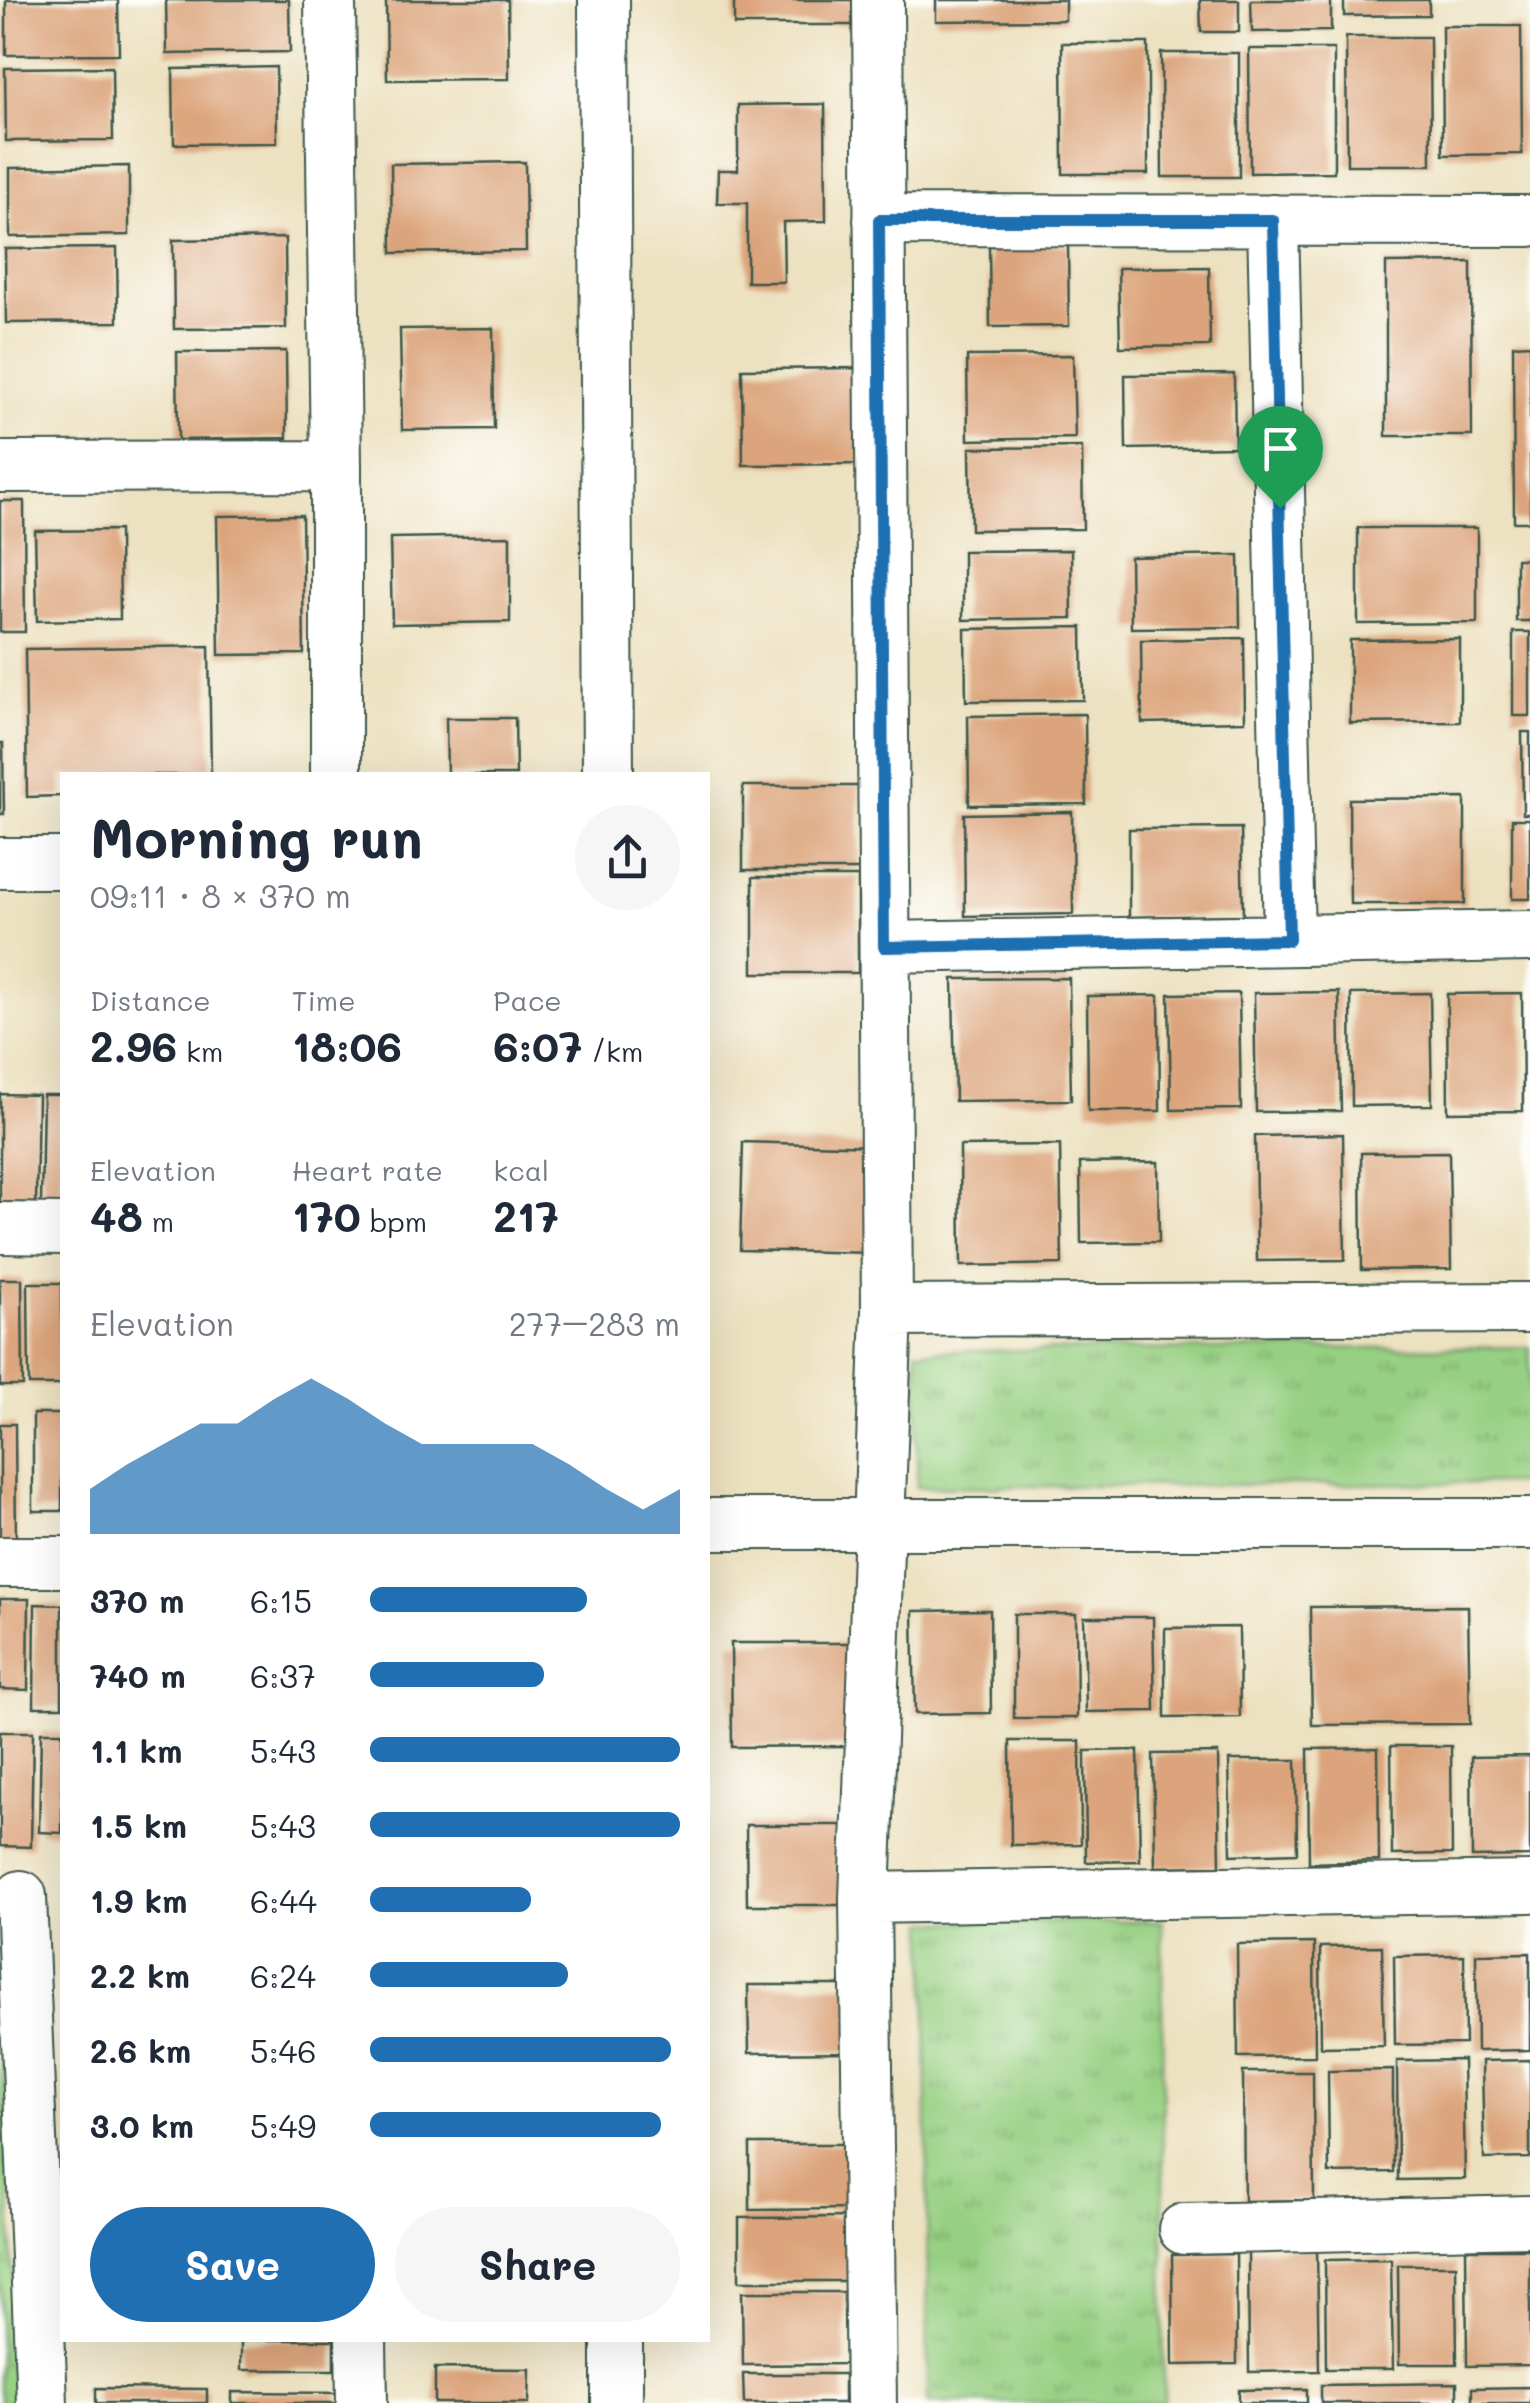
<!DOCTYPE html>
<meta charset="utf-8">
<style>
body{margin:0;font-family:Mali,sans-serif;background:#f6f6f7;color:#1f2937;height:100vh;display:flex;flex-direction:column;font-size:38px;white-space:nowrap}
*{box-sizing:border-box;margin:0}
p{font-size:32px;color:#747a83}
.icon{flex:none;width:55px;height:55px;fill:none;stroke:currentColor;stroke-width:2;stroke-linecap:round;stroke-linejoin:round}
.map{position:relative;flex:1;overflow:hidden}
.drawer{position:absolute;left:60px;top:772px;width:650px;height:1570px;display:flex;flex-direction:column;background:#fff;border-radius:0px;box-shadow:0 10px 40px #0002}
.drawer>*{flex:none}
.pin{position:absolute;display:grid;place-items:center;width:85px;height:85px;color:#fff;margin:-102px -42px;border-radius:50% 50% 50% 0;rotate:-45deg;box-shadow:0 0 10px #0007}
.pin .icon{rotate:45deg}
.round{display:grid;place-items:center;flex:none;width:105px;height:105px;border-radius:52px;background:#f6f6f7}
.summary{display:flex;align-items:center;justify-content:space-between;height:170px;padding:0 30px}
h1{font-size:55px;font-weight:700;line-height:75px}
.stats{display:grid;grid-template-columns:repeat(3,1fr);gap:15px;height:170px;padding:10px 30px}
.stats div{display:grid;align-content:center}
.stats b{font-size:42px;font-weight:700}
.stats small{font-size:28px;font-weight:400}
.stats p{font-size:28px}
.chart{height:280px;padding:20px 30px}
.chart p{display:flex;justify-content:space-between}
.chart svg{width:100%;height:180px;margin-top:10px;fill:#1f6fb2;opacity:.7}
.action{display:flex;gap:20px;margin-top:auto;padding:20px 30px}
.action a{flex:1;height:115px;border-radius:60px;background:#1f6fb2;color:#fff;font-size:40px;font-weight:700;line-height:115px;text-align:center}
.action a+a{background:#f6f6f7;color:#1f2937}
ul{padding:0 30px;list-style:none;font-size:32px}
li{display:grid;grid-template-columns:160px 120px 1fr;align-items:center;height:75px}
li i{height:25px;border-radius:12px;background:#1f6fb2}
.map>svg:first-child{display:block}
.park{fill:url(#park-tufts);stroke:#5c865c;stroke-width:2.5}
.building{fill:#dca47c}
.lines{fill:none;stroke-linecap:round;stroke-linejoin:round}
.minor-casing{stroke:#3e5649;stroke-width:54}
.minor{stroke:#fff;stroke-width:50}
.route-casing{stroke:#fff;stroke-width:20}
.route{stroke:#1f6fb2;stroke-width:12}
</style>
<div class="map">
<svg width="1530" height="2403" viewBox="0 0 1530 2403">
<defs>
<pattern id="park-tufts" width="24" height="20" patternUnits="userSpaceOnUse" patternTransform="scale(2.5)"><rect width="24" height="20" fill="#98d083"/><path d="M3 7l-1-3M5 7V3M7 7l1-3M15 17l-1-3M17 17v-4M19 17l1-3" fill="none" stroke="#7baa6c"/></pattern>
</defs>
<rect width="100%" height="100%" fill="#fdfcf7"/>
<filter id="ink" filterUnits="userSpaceOnUse"><feTurbulence type="fractalNoise" baseFrequency=".01" numOctaves="2"/><feDisplacementMap in="SourceGraphic" scale="20" xChannelSelector="R" yChannelSelector="G"/><feConvolveMatrix kernelMatrix="1 2 1 2 8 2 1 2 1" color-interpolation-filters="sRGB"/></filter>
<filter id="wash" filterUnits="userSpaceOnUse"><feTurbulence type="fractalNoise" baseFrequency=".0048" numOctaves="4" result="noise"/><feDisplacementMap in="SourceGraphic" scale="40" xChannelSelector="R" yChannelSelector="G"/><feGaussianBlur stdDeviation="2.25" result="paint"/><feColorMatrix in="noise" values="0 0 0 0 0 0 0 0 0 0 0 0 0 0 0 0 0 1.4 0 .05"/><feComposite in="paint" operator="in"/></filter>
<g filter="url(#wash)">
<rect width="100%" height="100%" fill="#ece1c0"/>
<!-- park -->
<path class="park" d="M1530,1347V1483L917,1487V1351Z
M1162,1921L1164,2403H928L926,1922Z
M0,1935L18,2403H0Z"/>
<g id="blocks">
<!-- building -->
<path class="building" d="M6,0H118L119,54L6,55Z
M166,0H289L290,52L167,54Z
M386,0H508L509,79L387,80Z
M734,0H852L853,25H734Z
M936,0H1065V20L936,21Z
M1200,0H1239V32H1201Z
M1251,0H1331V31L1252,32Z
M1344,0H1429V15L1344,16Z
M1442,26H1521L1522,154L1443,155Z
M1346,37H1430L1431,165H1347Z
M1062,43H1148V174H1063Z
M1249,49H1334V172L1250,173Z
M1161,53H1239V177H1162Z
M112,67L113,140L6,141L5,68Z
M276,67L277,143L174,144L173,69Z
M825,104L826,221L783,222L784,282H747V203H717L718,170H738V105Z
M525,162L526,251L392,253L391,164Z
M129,166V235L10,237V168Z
M285,238L286,328L174,329L173,240Z
M1068,245L1069,326L990,327L989,246Z
M117,248L118,322L6,323L5,249Z
M1471,262L1472,436H1386V263Z
M1209,267L1210,346L1120,347L1118,268Z
M493,328L494,429L402,430L400,329Z
M1530,344V522H1514L1513,345Z
M286,351L287,438L178,440L177,352Z
M1073,355L1075,438L968,440L967,356Z
M863,368V464L743,465L742,369Z
M1234,374L1235,447L1126,449L1125,375Z
M1082,447L1083,529L971,530L970,448Z
M0,501H24L25,632H0Z
M302,515L304,654L219,655L217,516Z
M1358,528H1477V623L1358,624Z
M119,530L120,619L37,621L35,531Z
M510,536V622L392,624L390,538Z
M1071,550L1072,618L963,620V551Z
M1239,555L1240,627L1131,628L1130,557Z
M1516,559H1530V621H1516Z
M1082,627L1083,700L966,701L965,629Z
M1513,632H1530V716H1513Z
M1244,638L1245,721L1142,723L1141,640Z
M1460,639V722L1350,723V640Z
M209,646L211,775H62V796L27,797L25,649Z
M1085,714L1086,804L969,805L968,716Z
M446,718H515L516,775H447Z
M1522,732H1530V814H1523Z
M0,743H3L4,814H0Z
M743,786H859V870H743Z
M1465,798V904H1350L1349,799Z
M1072,812L1073,914L965,916L964,814Z
M1512,819H1530V899H1512Z
M1241,828L1243,915L1129,917V829Z
M753,877H858V973H753Z
M1069,978L1071,1100L955,1101L953,979Z
M1339,992L1341,1111L1256,1112L1254,993Z
M1239,993L1241,1109L1171,1110L1169,994Z
M1430,993L1432,1105L1352,1106L1351,994Z
M1522,993L1523,1111L1448,1112L1447,994Z
M1159,995L1160,1111H1088L1087,996Z
M0,1094L38,1095L36,1203H0Z
M43,1095H62V1204H41Z
M1343,1134L1345,1260L1257,1261L1255,1136Z
M743,1142L875,1146L873,1253L740,1250Z
M1060,1145L1062,1264L961,1266L960,1146Z
M1449,1152L1451,1269L1362,1270L1361,1153Z
M1158,1162L1159,1242L1081,1243L1080,1163Z
M0,1279H22L23,1386H0Z
M28,1283H62V1385H29Z
M33,1414H62V1511H33Z
M0,1424H15L16,1545H0Z
M0,1599H29L28,1690L0,1689Z
M35,1604L62,1605V1707H34Z
M1468,1606L1470,1724L1312,1725L1310,1607Z
M990,1610L991,1713L915,1714L913,1611Z
M1014,1614H1076L1077,1718H1014Z
M1084,1617H1153L1155,1711L1086,1712Z
M1239,1627L1240,1717L1165,1718V1628Z
M731,1643H849V1746L732,1747Z
M0,1732H33L31,1847L0,1846Z
M41,1732H62V1833L39,1832Z
M1010,1741H1080L1081,1844L1011,1845Z
M1391,1746H1451L1452,1854L1392,1855Z
M1378,1748L1379,1861L1309,1863L1308,1749Z
M1138,1750L1140,1861L1086,1862L1085,1751Z
M1218,1753L1220,1866L1155,1867L1153,1754Z
M1530,1756V1856L1472,1857L1471,1757Z
M1229,1760H1296L1297,1853L1231,1855Z
M746,1825H845L846,1905H747Z
M1314,1943L1315,2056L1238,2057L1237,1944Z
M1382,1946L1384,2046L1321,2047L1320,1947Z
M1530,1953V2050L1477,2051L1476,1954Z
M1464,1955L1465,2044L1395,2045L1394,1956Z
M748,1985H853L854,2052L749,2053Z
M1463,2060L1465,2179L1398,2180L1397,2061Z
M1530,2060V2158L1484,2159L1482,2061Z
M1393,2070V2172L1329,2173L1328,2071Z
M1243,2072H1313L1314,2200L1244,2201Z
M750,2144H848L849,2209L750,2210Z
M848,2217V2281H739V2218Z
M1248,2249H1317L1319,2371L1249,2372Z
M1466,2249H1530V2365L1467,2366Z
M1236,2254L1237,2364L1173,2365L1172,2255Z
M1391,2259L1393,2369H1326L1325,2260Z
M1398,2265H1456L1457,2364H1399Z
M742,2292H845V2364L743,2365Z
M241,2340H334V2370H241Z
M435,2368L530,2369L529,2403H435Z
M743,2374H844V2403H744Z
M1457,2383V2403H1321V2385Z
M1530,2387V2403H1472V2388Z
M96,2388L207,2389V2403H96Z
M1307,2389V2403H1239V2390Z
M232,2392L338,2393V2403H232Z"/>
</g>
</g>
<g filter="url(#ink)">
<use href="#blocks" fill-opacity="0" stroke="#3e5649" stroke-width="2.5"/>
<g class="lines">
<!-- minor casing -->
<g class="minor-casing">
<path id="minor" d="M330,0L336,466V775
M604,0L608,775
M879,220L1530,221
M1273,220L1289,940
M0,467L336,466
M0,863H62
M885,947L1530,936
M0,1228L62,1229
M887,1311L1530,1308
M708,1524H1530
M0,1562H62
M21,1896L42,2403
M865,1898L1530,1887
M1184,2229L1530,2221
M361,2340L362,2403
M617,2403V2340
M871,2403L865,1898L887,1311L878,0"/>
</g>
<!-- minor -->
<use href="#minor" class="minor"/>
</g>
</g>
<g class="lines" filter="url(#ink)">
<!-- route casing -->
<g class="route-casing">
<path id="route" d="M879,220H1273L1289,940L884,947Z"/>
</g>
<!-- route -->
<use href="#route" class="route"/>
</g>
</svg>
<div class="pin" style="left:1280px;top:508px;background:#1e9e55"><svg class="icon" aria-label="arrive" viewBox="0 0 24 24"><path d="M6 21V4h12l-3 4 3 4H6"/></svg></div>
<section class="drawer">
<div class="summary"><div><h1>Morning run</h1><p>09:11 · 8 × 370 m</p></div><a class="round"><svg class="icon" aria-label="share" viewBox="0 0 24 24"><path d="M12 15V3M7 8l5-5 5 5M5 13v7h14v-7"/></svg></a></div>
<div class="stats">
<div><p>Distance</p><b>2.96<small> km</small></b></div>
<div><p>Time</p><b>18:06</b></div>
<div><p>Pace</p><b>6:07<small> /km</small></b></div>
</div>
<div class="stats">
<div><p>Elevation</p><b>48<small> m</small></b></div>
<div><p>Heart rate</p><b>170<small> bpm</small></b></div>
<div><p>kcal</p><b>217</b></div>
</div>
<div class="chart"><p><span>Elevation</span>277–283 m</p>
<svg viewBox="0 0 160 44" preserveAspectRatio="none"><path d="M0 44V33L10 27L20 22L30 17L40 17L50 11L60 6L70 11L80 17L90 22L100 22L110 22L120 22L130 27L140 33L150 38L160 33V44z"/></svg>
</div>
<ul>
<li><b>370 m</b>6:15<i style="width:70%"></i></li>
<li><b>740 m</b>6:37<i style="width:56%"></i></li>
<li><b>1.1 km</b>5:43<i style="width:100%"></i></li>
<li><b>1.5 km</b>5:43<i style="width:100%"></i></li>
<li><b>1.9 km</b>6:44<i style="width:52%"></i></li>
<li><b>2.2 km</b>6:24<i style="width:64%"></i></li>
<li><b>2.6 km</b>5:46<i style="width:97%"></i></li>
<li><b>3.0 km</b>5:49<i style="width:94%"></i></li>
</ul>
<div class="action"><a>Save</a><a>Share</a></div>
</section>
</div>
